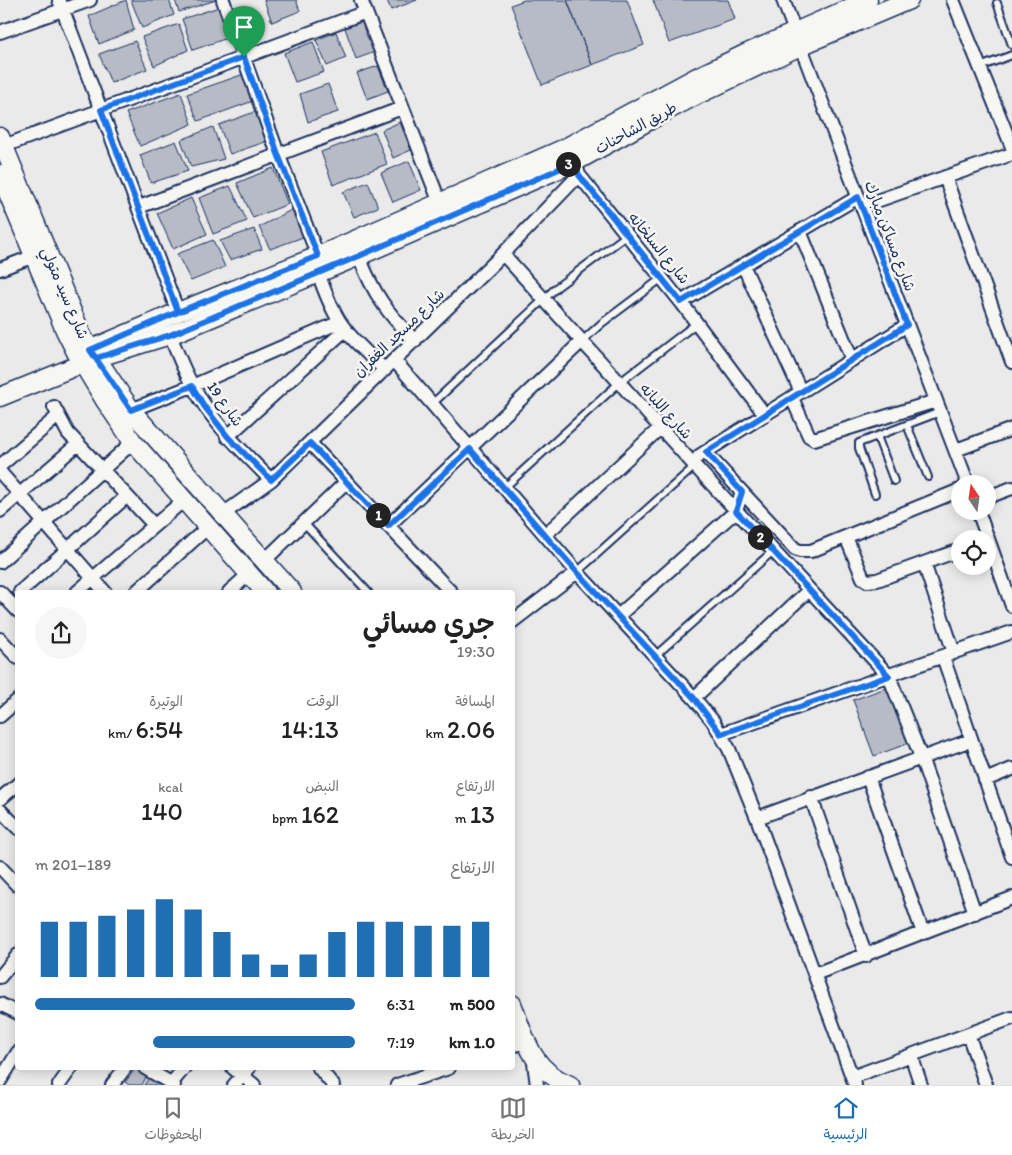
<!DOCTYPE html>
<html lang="ar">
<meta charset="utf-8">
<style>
body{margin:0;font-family:Itim,"Playpen Sans Arabic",sans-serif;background:#f6f6f6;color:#222;direction:rtl;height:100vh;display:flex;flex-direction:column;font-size:19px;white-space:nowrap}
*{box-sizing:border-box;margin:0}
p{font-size:16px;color:#767676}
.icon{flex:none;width:28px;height:28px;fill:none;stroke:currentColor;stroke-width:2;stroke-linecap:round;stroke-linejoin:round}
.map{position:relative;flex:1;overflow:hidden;direction:ltr}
.sheet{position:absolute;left:15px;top:590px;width:500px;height:480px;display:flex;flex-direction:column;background:#fff;border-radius:5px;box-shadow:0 2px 12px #0003;direction:rtl}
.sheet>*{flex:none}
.needle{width:32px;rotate:347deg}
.controls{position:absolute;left:951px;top:475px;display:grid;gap:10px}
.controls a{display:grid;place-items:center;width:45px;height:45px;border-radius:50%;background:#fff;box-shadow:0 2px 12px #0003;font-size:25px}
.pin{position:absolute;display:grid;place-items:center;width:42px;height:42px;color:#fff;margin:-51px -21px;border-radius:50% 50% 50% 0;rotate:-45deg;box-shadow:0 0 5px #0007}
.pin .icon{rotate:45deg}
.km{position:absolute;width:25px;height:25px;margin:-12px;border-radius:50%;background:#222;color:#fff;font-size:14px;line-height:25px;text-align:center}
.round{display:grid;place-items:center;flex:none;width:52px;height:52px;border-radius:26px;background:#f6f6f6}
.headline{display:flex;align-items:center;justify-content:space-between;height:85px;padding:0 20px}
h1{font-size:28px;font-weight:600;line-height:38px}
.metrics{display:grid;grid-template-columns:repeat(3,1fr);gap:8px;height:85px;padding:5px 20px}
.metrics div{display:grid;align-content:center}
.metrics b{font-size:25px;font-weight:600}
.metrics small{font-size:14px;font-weight:400}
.metrics p{font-size:14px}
.chart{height:140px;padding:10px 20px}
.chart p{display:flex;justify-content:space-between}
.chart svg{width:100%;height:90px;margin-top:5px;stroke:#1f6fb2;stroke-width:6}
ul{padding:0 20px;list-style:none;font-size:16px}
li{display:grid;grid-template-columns:80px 60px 1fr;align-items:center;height:38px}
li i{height:12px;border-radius:6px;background:#1f6fb2}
.dock{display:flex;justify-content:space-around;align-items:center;height:70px;border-top:1px solid #e0e0e0;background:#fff;font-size:14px;color:#767676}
.dock a{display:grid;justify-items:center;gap:2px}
.dock .on{color:#1f6fb2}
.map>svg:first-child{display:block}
.building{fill:#b6bbc6;stroke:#1b2f5e}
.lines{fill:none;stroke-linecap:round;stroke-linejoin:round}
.lane-casing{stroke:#1b2f5e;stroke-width:10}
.street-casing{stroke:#1b2f5e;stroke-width:16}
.secondary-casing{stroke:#1b2f5e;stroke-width:21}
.lane{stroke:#f6f6f2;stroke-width:6}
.street{stroke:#f6f6f2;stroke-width:12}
.secondary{stroke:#f6f6f2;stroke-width:18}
.route-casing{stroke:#fff;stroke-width:10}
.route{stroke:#1a73e8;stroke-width:6}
.labels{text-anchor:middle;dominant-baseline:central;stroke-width:5;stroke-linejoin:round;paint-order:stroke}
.street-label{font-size:15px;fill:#1b2f5e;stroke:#f6f6f2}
</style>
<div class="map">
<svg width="1012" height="1085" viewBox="0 0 1012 1085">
<rect width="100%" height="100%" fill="#e9eae9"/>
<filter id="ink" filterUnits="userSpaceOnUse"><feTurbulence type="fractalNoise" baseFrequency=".02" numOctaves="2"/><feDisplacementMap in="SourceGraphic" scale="10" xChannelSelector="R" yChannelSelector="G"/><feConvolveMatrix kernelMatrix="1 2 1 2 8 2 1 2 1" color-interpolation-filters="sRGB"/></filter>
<g filter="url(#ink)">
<!-- building -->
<path class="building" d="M126,0L134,30L99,44L89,16Z
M131,0H169L174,15L142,28Z
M175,0H216L179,12Z
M264,0H296L300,11L272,22Z
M387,0H417L391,10Z
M524,0H567L592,65L542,85L511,5Z
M567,0H627L644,45L592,65Z
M653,0H728L735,19L669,43Z
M219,7L230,37L193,50L182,19Z
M364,21L375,52L356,59L345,28Z
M179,24L188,50L154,66L142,37Z
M336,32L346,58L327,66L316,40Z
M135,41L147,69L111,83L99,54Z
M313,42L324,72L295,82L284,53Z
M378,66L388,91L367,99L357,73Z
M244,74L253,101L198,121L187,94Z
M328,84L338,112L308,122L300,94Z
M181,93L192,124L140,146L126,113Z
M257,111L268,141L230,154L219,125Z
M400,122L411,150L393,158L382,130Z
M213,127L224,159L191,167L181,140Z
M375,132L387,164L333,185L321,152Z
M176,141L188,171L151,183L140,155Z
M409,161L421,190L393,202L381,173Z
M273,168L288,204L253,218L237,183Z
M368,182L378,207L354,217L343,192Z
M230,186L247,221L213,234L199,198Z
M191,198L207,234L173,249L157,213Z
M293,209L306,236L270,249L259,227Z
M254,229L262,249L230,260L220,241Z
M213,240L225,267L191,281L177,254Z
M891,686L912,742L874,756L853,700Z
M136,1068H142L149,1071L142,1085H129L125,1082Z
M152,1074L164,1081L161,1085H144Z"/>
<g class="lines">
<!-- lane casing -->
<g class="lane-casing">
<path id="lane" d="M997,3L1012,45
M980,67L1012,55
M581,342L602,323L662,278
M432,404L557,287L627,235
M907,425L928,477
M877,436L894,481
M504,488L619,383L697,323
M875,494L859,448V443L940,412
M304,523L368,592
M577,572L695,466
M655,656L773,551"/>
</g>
<!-- street casing -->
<g class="street-casing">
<path id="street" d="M59,0L178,312
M223,0L278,154L318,256
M361,0L440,203
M783,0L968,484
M953,0L1012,147
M0,32L90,0
M4,146L366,12
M579,175L681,302L765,415
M945,177L1012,362
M862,206L1012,154
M139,207L402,108
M800,231L852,360
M503,254L695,466L889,676L921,757L975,913
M359,256C373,293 387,313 415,341
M743,265L801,392
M0,269L34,256
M318,273C324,289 330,307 340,322C351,340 370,355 385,370
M681,302L858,197
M170,335C177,352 184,372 194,388C214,424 242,451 271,480
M395,361L577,572L694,698L713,721L729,749L757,818L855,1085
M792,398L809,436L814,439L936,401
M54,407L68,433L154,525
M131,410L192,386L340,322
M227,437L345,330
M310,443L451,592
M956,450L1012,429
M705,452L795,549L800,551H811L960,490
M699,456L907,325
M0,466L58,416
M0,472L105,592
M988,497L1012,488
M0,511L78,444
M978,511L1012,606
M223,514L271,480L503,254L579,175L575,162
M388,526L581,342
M545,535L660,428
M846,537L863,578L867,581L877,580L960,550
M264,561L346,482
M0,562L133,442
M924,563L954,653
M0,592L18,611
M20,592L127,496
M77,592L184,500
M136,592L208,527
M229,592L249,574
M618,616L736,511L742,492
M512,622L577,572
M0,639L18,658
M943,657L1012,857
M694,698L809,590
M0,716L18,700
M721,734L1012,632
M868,777L923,933
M985,780L1012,769
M811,797L866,956
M0,799L18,784
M0,810L18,828
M757,818L971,740
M0,867L18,886
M815,974L1012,898
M0,977L18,955
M0,1004L18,1013
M968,1034L986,1085
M512,1046L526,1042
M911,1055L921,1085
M533,1056L537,1085
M145,1068L174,1085
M233,1068L254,1085
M319,1068L333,1085
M852,1077L1012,1018
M0,1081L18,1052
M59,1085L71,1068
M112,1085L125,1068
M170,1085L184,1068
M234,1085L249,1068
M397,1085L449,1068"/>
</g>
<!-- secondary casing -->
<g class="secondary-casing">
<path id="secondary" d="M0,137L82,336L131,410L292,592
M0,174L65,330L77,354L106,402L133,442L265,592
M87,351L178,312L318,256L565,148L697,77L745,54L868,0
M0,397L96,358L170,335L359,256L575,162L668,110L699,94L800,46L909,0
M512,1004C525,1039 532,1071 570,1085"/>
</g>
<!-- lane -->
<use href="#lane" class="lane"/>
<!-- street -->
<use href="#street" class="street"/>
<!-- secondary -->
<use href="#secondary" class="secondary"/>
</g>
</g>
<g class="lines" filter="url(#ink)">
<!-- route casing -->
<g class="route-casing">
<path id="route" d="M244,57L278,154L318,256L178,312L90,350L131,410L192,386L204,406L228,437L271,480L310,443L388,526L470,449L577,572L694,698L721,734L889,676L736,511L742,492L706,452L907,325L858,197L681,302L579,175L575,162L359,256L170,335L96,358L90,350L178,312L101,110L244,57"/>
</g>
<!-- route -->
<use href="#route" class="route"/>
</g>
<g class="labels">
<!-- street labels -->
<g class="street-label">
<text transform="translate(636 128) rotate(-29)">طريق الشاحنات</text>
<text transform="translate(890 236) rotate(69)">شارع مساكن مبارك</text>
<text transform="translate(659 248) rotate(51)">شارع السلخانه</text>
<text transform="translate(65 293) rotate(67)">شارع سيد متولي</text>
<text transform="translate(399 333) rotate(-44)">شارع مسجد الغفران</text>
<text transform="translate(225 404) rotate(55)">شارع 19</text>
<text transform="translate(666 411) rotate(48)">شارع اللبانه</text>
</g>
</g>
</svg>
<div class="controls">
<a><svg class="needle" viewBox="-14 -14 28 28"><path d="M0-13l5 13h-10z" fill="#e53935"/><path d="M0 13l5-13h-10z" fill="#767676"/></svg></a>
<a><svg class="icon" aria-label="locate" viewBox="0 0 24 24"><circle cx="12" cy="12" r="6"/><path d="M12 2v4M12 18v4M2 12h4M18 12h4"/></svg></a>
</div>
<div class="pin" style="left:244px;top:57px;background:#1e9e55"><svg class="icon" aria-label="arrive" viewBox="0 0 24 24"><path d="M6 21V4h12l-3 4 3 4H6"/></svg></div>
<b class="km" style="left:378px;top:515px">1</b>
<b class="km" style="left:760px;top:537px">2</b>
<b class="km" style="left:568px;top:164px">3</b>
<section class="sheet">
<div class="headline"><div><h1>جري مسائي</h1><p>19:30</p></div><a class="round"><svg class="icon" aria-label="share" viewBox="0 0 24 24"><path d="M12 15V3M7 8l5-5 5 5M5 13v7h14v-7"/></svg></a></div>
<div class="metrics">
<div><p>المسافة</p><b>2.06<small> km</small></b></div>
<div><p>الوقت</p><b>14:13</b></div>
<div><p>الوتيرة</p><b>6:54<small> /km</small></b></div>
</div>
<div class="metrics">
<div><p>الارتفاع</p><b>13<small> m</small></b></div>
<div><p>النبض</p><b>162<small> bpm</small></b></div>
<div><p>kcal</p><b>140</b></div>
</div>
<div class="chart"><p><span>الارتفاع</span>189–201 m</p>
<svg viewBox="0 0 160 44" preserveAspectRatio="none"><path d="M5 44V17M15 44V17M25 44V14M35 44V11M45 44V6M55 44V11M65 44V22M75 44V33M85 44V38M95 44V33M105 44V22M115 44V17M125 44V17M135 44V19M145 44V19M155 44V17"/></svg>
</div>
<ul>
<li><b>500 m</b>6:31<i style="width:100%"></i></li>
<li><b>1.0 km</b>7:19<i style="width:63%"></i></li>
</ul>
</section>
</div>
<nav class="dock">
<a class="on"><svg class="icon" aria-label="home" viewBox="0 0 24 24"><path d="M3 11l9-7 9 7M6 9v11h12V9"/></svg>الرئيسية</a>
<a><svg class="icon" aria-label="map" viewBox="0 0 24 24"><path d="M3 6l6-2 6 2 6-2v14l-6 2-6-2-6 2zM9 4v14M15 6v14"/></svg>الخريطة</a>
<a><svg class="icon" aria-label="saved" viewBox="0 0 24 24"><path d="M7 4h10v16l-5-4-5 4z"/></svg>المحفوظات</a>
</nav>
